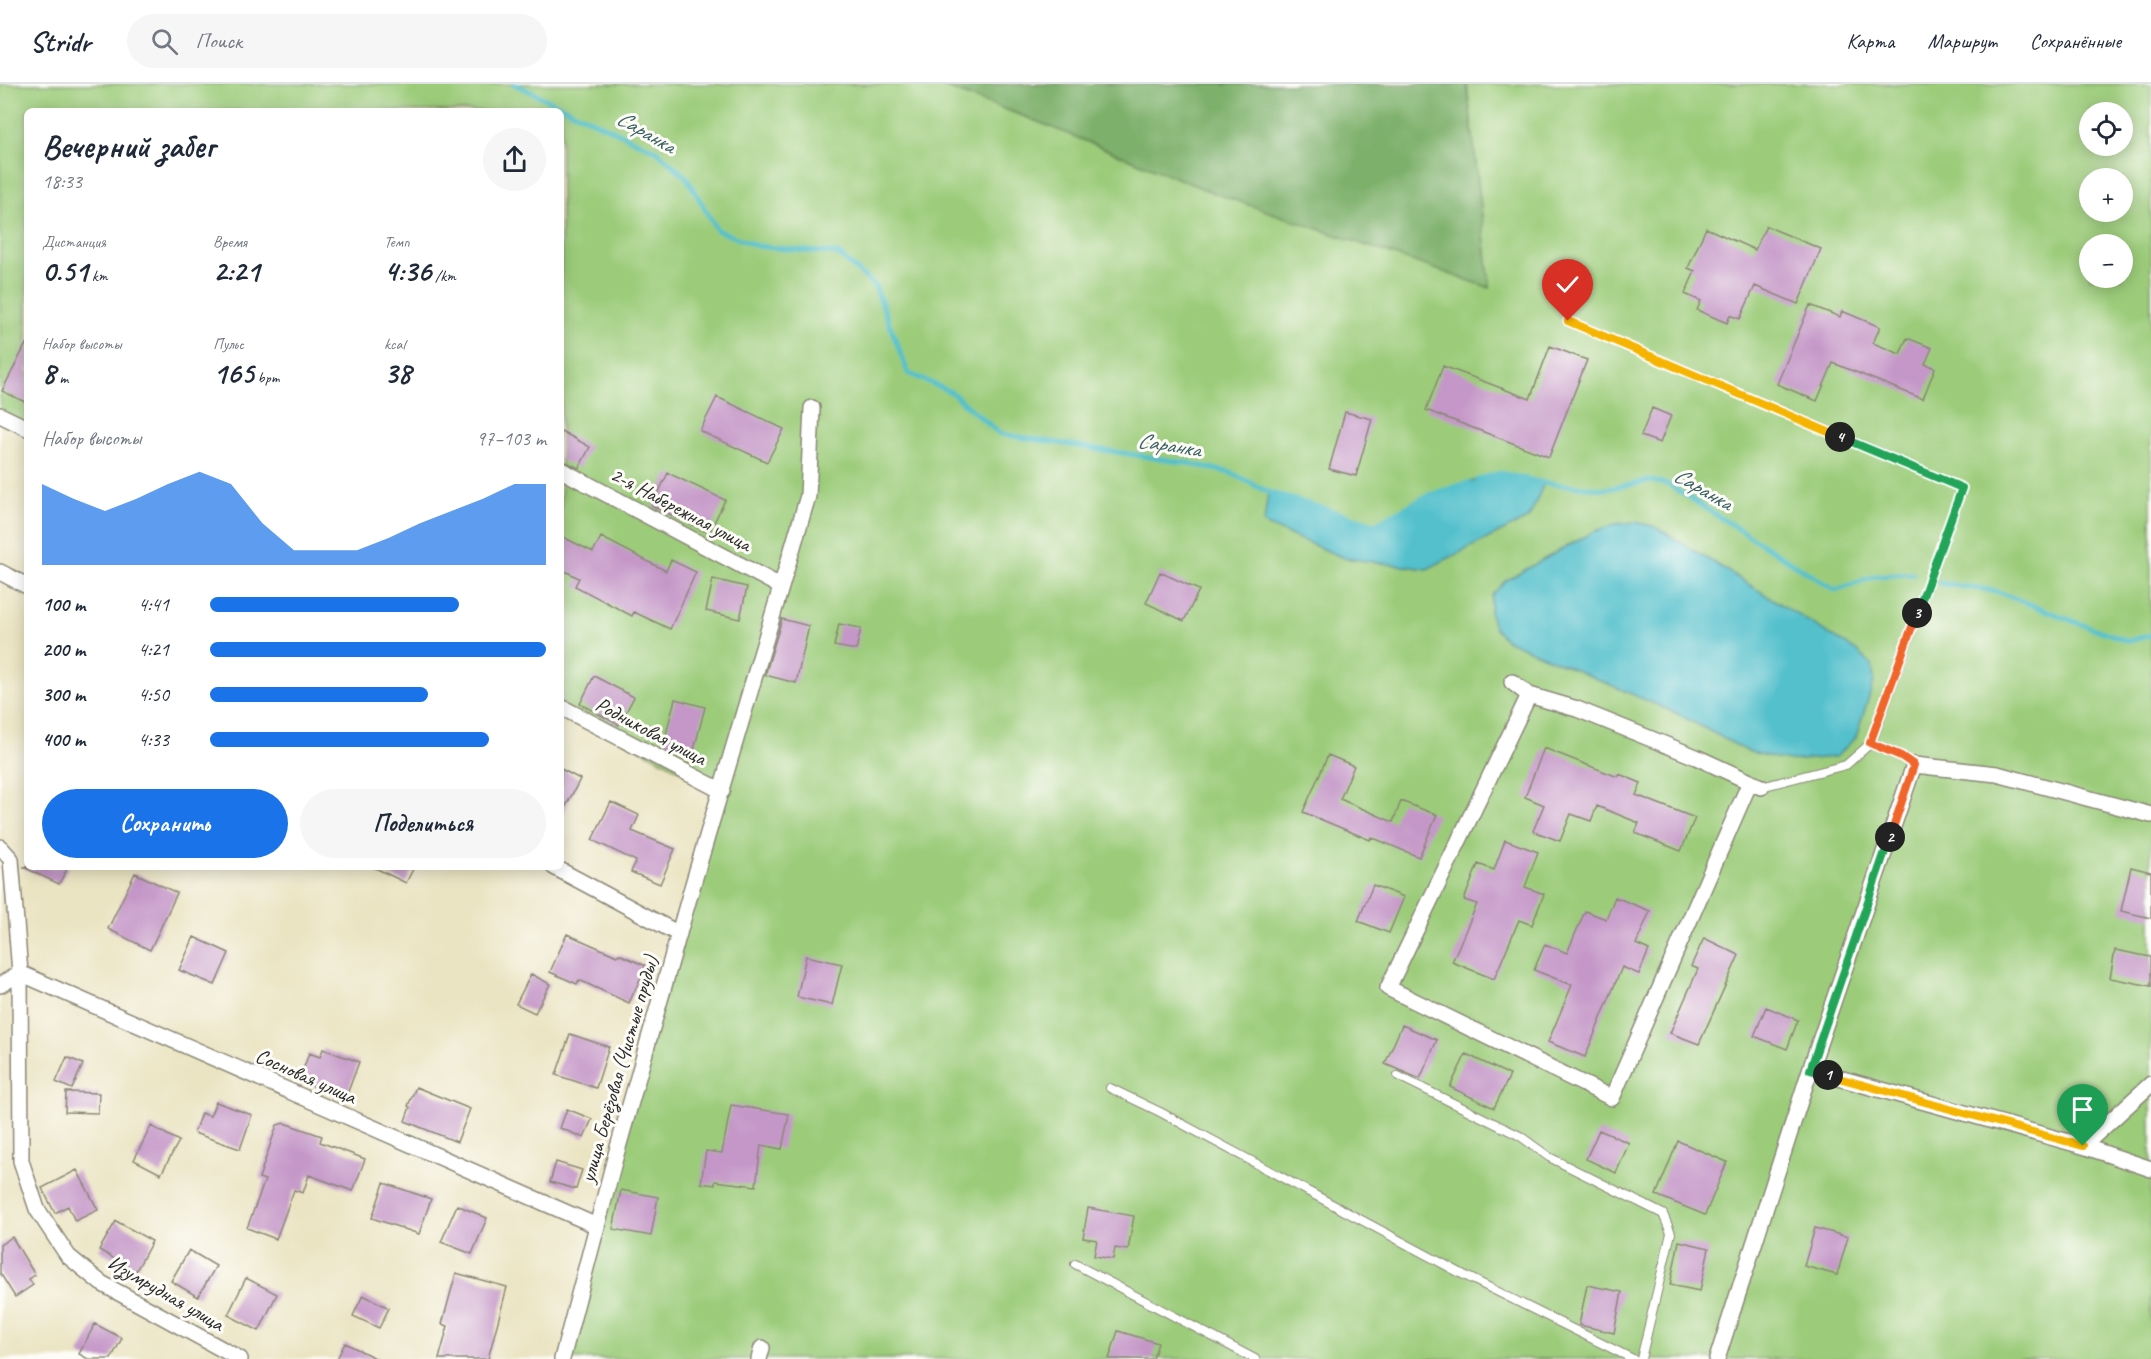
<!DOCTYPE html>
<html lang="ru">
<meta charset="utf-8">
<style>
body{margin:0;font-family:Caveat,sans-serif;background:#f6f6f7;color:#1f2937;height:100vh;display:flex;flex-direction:column;font-size:22px;white-space:nowrap}
*{box-sizing:border-box;margin:0}
p{font-size:20px;color:#747a83}
.icon{flex:none;width:33px;height:33px;fill:none;stroke:currentColor;stroke-width:2;stroke-linecap:round;stroke-linejoin:round}
.map{position:relative;flex:1;overflow:hidden}
.details{position:absolute;left:24px;top:24px;width:540px;height:762px;display:flex;flex-direction:column;background:#fff;border-radius:9px;box-shadow:0 3px 15px #0003}
.details>*{flex:none}
.buttons{position:absolute;left:2079px;top:18px;display:grid;gap:12px}
.buttons a{display:grid;place-items:center;width:54px;height:54px;border-radius:50%;background:#fff;box-shadow:0 3px 15px #0003;font-size:30px}
.pin{position:absolute;display:grid;place-items:center;width:51px;height:51px;color:#fff;margin:-62px -26px;border-radius:50% 50% 50% 0;rotate:-45deg;box-shadow:0 0 6px #0007}
.pin .icon{rotate:45deg}
.km{position:absolute;width:30px;height:30px;margin:-15px;border-radius:50%;background:#222;color:#fff;font-size:16px;line-height:30px;text-align:center}
.round{display:grid;place-items:center;flex:none;width:63px;height:63px;border-radius:32px;background:#f6f6f7}
.summary{display:flex;align-items:center;justify-content:space-between;height:102px;padding:0 18px}
h1{font-size:33px;font-weight:700;line-height:45px}
.metrics{display:grid;grid-template-columns:repeat(3,1fr);gap:9px;height:102px;padding:6px 18px}
.metrics div{display:grid;align-content:center}
.metrics b{font-size:30px;font-weight:700}
.metrics small{font-size:16px;font-weight:400}
.metrics p{font-size:16px}
.chart{height:168px;padding:12px 18px}
.chart p{display:flex;justify-content:space-between}
.chart svg{width:100%;height:108px;margin-top:6px;fill:#1a73e8;opacity:.7}
.cta{display:flex;gap:12px;margin-top:auto;padding:12px 18px}
.cta a{flex:1;height:69px;border-radius:36px;background:#1a73e8;color:#fff;font-size:24px;font-weight:700;line-height:69px;text-align:center}
.cta a+a{background:#f6f6f7;color:#1f2937}
ul{padding:0 18px;list-style:none;font-size:20px}
li{display:grid;grid-template-columns:96px 72px 1fr;align-items:center;height:45px}
li i{height:15px;border-radius:8px;background:#1a73e8}
header{display:flex;align-items:center;gap:36px;box-sizing:border-box;height:84px;padding:0 30px;background:#fff;border-bottom:2px solid #e0e1e3}
header strong{font-size:28px}
nav{display:flex;gap:33px;margin-inline-start:auto;font-size:21px}
.search{width:420px;height:54px;background:#f6f6f7;display:flex;align-items:center;gap:15px;box-sizing:border-box;padding:0 21px;border-radius:33px;color:#747a83;font-size:22px}
.map>svg:first-child{display:block}
.green{fill:#9ccc7a;stroke:#647c52;stroke-width:1.5;fill-rule:evenodd}
.forest{fill:#7db06a;stroke:#546e4a;stroke-width:1.5}
.water{fill:#53c0cc;stroke:#3f767c;stroke-width:1.5}
.lines{fill:none;stroke-linecap:round;stroke-linejoin:round}
.stream{stroke:#53c0cc;stroke-width:5}
.building{fill:#c497c8}
.service-casing{stroke:#8b8877;stroke-width:10}
.minor-casing{stroke:#8b8877;stroke-width:18}
.service{stroke:#fff;stroke-width:8}
.minor{stroke:#fff;stroke-width:15}
.split-1-casing{stroke:#fff;stroke-width:12}
.split-2-casing{stroke:#fff;stroke-width:12}
.split-3-casing{stroke:#fff;stroke-width:12}
.split-4-casing{stroke:#fff;stroke-width:12}
.split-5-casing{stroke:#fff;stroke-width:12}
.split-1{stroke:#f5b400;stroke-width:8}
.split-2{stroke:#22a559;stroke-width:8}
.split-3{stroke:#f0652b;stroke-width:8}
.split-4{stroke:#22a559;stroke-width:8}
.split-5{stroke:#f5b400;stroke-width:8}
.labels{text-anchor:middle;dominant-baseline:central;stroke-width:6;stroke-linejoin:round;paint-order:stroke}
.street-label{font-size:21px;fill:#2b2b2b;stroke:#fdfcf7}
.water-label{font-size:22px;font-style:italic;fill:#395f63;stroke:#fdfcf7}
</style>
<header>
<strong>Stridr</strong>
<div class="search"><svg class="icon" aria-label="search" viewBox="0 0 24 24"><circle cx="10" cy="10" r="6"/><path d="M15 15l6 6"/></svg>Поиск</div>
<nav><a>Карта</a><a>Маршрут</a><a>Сохранённые</a></nav>
</header>
<div class="map">
<svg width="2151" height="1275" viewBox="0 0 2151 1275">
<rect width="100%" height="100%" fill="#fdfcf7"/>
<filter id="ink" filterUnits="userSpaceOnUse"><feTurbulence type="fractalNoise" baseFrequency=".0167" numOctaves="2"/><feDisplacementMap in="SourceGraphic" scale="12" xChannelSelector="R" yChannelSelector="G"/><feConvolveMatrix kernelMatrix="1 2 1 2 8 2 1 2 1" color-interpolation-filters="sRGB"/></filter>
<filter id="wash" filterUnits="userSpaceOnUse"><feTurbulence type="fractalNoise" baseFrequency=".008" numOctaves="4" result="noise"/><feDisplacementMap in="SourceGraphic" scale="24" xChannelSelector="R" yChannelSelector="G"/><feGaussianBlur stdDeviation="1.35" result="paint"/><feColorMatrix in="noise" values="0 0 0 0 0 0 0 0 0 0 0 0 0 0 0 0 0 1.4 0 .05"/><feComposite in="paint" operator="in"/></filter>
<g filter="url(#wash)">
<rect width="100%" height="100%" fill="#ebe4c3"/>
<!-- green -->
<path class="green" d="M0,0H936L1490,204L1467,0H2151V1275H562L722,708L561,623V27H27V344L0,331ZM2090,28H2122V62H2090ZM2090,94H2122V128H2090ZM2090,160H2122V194H2090Z"/>
<!-- forest -->
<path class="forest" d="M936,0H1467L1490,204L1214,109L1026,33Z"/>
<!-- water -->
<path class="water" d="M1500,389L1544,399L1529,434L1427,485L1344,474L1264,440L1268,408L1375,440L1429,411Z
M1636,438L1656,443L1855,566L1872,581L1874,597L1856,653L1836,673L1788,677L1747,667L1678,630L1506,556L1494,544L1490,528L1492,511L1505,497L1593,448L1615,440Z"/>
<g class="lines">
<!-- stream -->
<path class="stream" d="M514,0L657,67L687,94L717,146L757,162L838,170L875,202L908,289L951,308L1000,350L1187,379L1231,389L1268,408L1375,440L1429,411L1468,399
M1477,396L1500,389L1544,399L1606,405L1649,397L1667,400L1835,506L1876,492L1913,490
M1939,499L1996,507L2078,539L2129,557L2151,551"/>
</g>
<g id="blocks">
<!-- building -->
<path class="building" d="M1766,142L1821,165L1798,220L1755,202L1740,235L1730,231L1727,239L1697,226L1701,217L1685,210L1695,187L1688,184L1706,144L1755,166Z
M1810,221L1840,233L1842,227L1880,243L1873,259L1900,270L1907,254L1932,264L1925,280L1935,284L1923,315L1833,279L1817,317L1777,300Z
M27,258V319L2,307Z
M1550,262L1587,276L1549,373L1426,326L1443,282L1530,315Z
M717,313L784,345L767,378L700,347Z
M1652,324L1671,332L1660,359L1641,352Z
M1345,328L1372,335L1356,392L1329,385Z
M561,347L590,363L579,384L561,376Z
M668,389L725,416L709,449L652,422Z
M561,452L593,468L601,453L666,487L671,476L696,488L670,545L634,528L632,532L575,502L579,494L561,485Z
M1160,488L1199,506L1184,537L1146,519Z
M713,495L747,503L740,535L706,527Z
M782,535L809,542L796,599L765,591Z
M839,540L861,544L856,566L834,562Z
M594,592L634,613L619,641L580,620Z
M675,615L705,623L694,666L664,658Z
M1544,664L1618,693L1619,690L1641,699L1636,711L1695,734L1681,767L1635,749L1639,739L1597,722L1591,737L1571,730L1560,757L1533,747L1544,721L1525,713Z
M1328,671L1354,682L1340,715L1393,738L1401,717L1437,731L1419,773L1371,753L1370,756L1303,728Z
M561,685L580,695L561,732Z
M611,718L639,731L632,747L675,765L660,800L631,788L636,777L592,756Z
M1505,756L1538,768L1525,803L1544,810L1532,841L1519,836L1494,895L1452,878L1477,820L1464,816L1478,780L1494,786Z
M23,783H68L59,800Z
M373,783H414L406,799Z
M2131,783L2151,788V834L2121,827Z
M135,789L177,809L150,866L108,845Z
M1373,801L1404,813L1389,849L1358,837Z
M1615,813L1650,827L1636,860L1649,866L1639,890L1622,883L1585,973L1548,958L1572,901L1534,886L1545,860L1567,869L1585,827L1606,835Z
M567,850L617,872L619,870L646,882L629,919L579,896L577,900L550,888Z
M194,853L229,869L215,901L179,886Z
M1704,854L1739,871L1699,960L1670,949L1698,885L1691,882Z
M2115,866L2151,873V902L2110,894Z
M806,872L842,880L832,921L797,913Z
M531,890L550,900L535,929L516,920Z
M1766,923L1798,936L1787,965L1754,952Z
M1402,941L1437,956L1420,995L1385,980Z
M570,950L609,963L596,1004L556,991Z
M323,965L359,978L346,1013L299,997L309,969L320,973Z
M1466,970L1510,991L1494,1024L1450,1003Z
M67,973L83,980L72,1005L56,998Z
M416,1003L470,1025L457,1058L405,1037L410,1023L408,1022Z
M66,1008L99,1009L98,1029L65,1028Z
M216,1018L252,1031L240,1065L194,1049L201,1029L210,1032Z
M731,1021L789,1030L782,1065L761,1061L756,1102L715,1097V1101L701,1099L706,1067L722,1069Z
M567,1025L592,1035L584,1054L560,1044Z
M284,1039L322,1052L320,1058L365,1075L353,1107L309,1091L303,1109L294,1106L276,1155L247,1144L265,1096L259,1094L277,1041Z
M151,1042L179,1057L161,1090L134,1076Z
M1599,1046L1629,1059L1616,1089L1586,1075Z
M1678,1057L1727,1078L1705,1131L1656,1111Z
M556,1078L582,1086L576,1105L550,1098Z
M77,1086L98,1126L75,1137L68,1122L55,1129L42,1104Z
M384,1099L431,1115L419,1150L372,1134Z
M621,1106L658,1113L651,1152L613,1145Z
M457,1121L487,1134L472,1170L441,1158Z
M1088,1124L1134,1132L1128,1166L1115,1164L1113,1175L1094,1172L1097,1156L1083,1154Z
M116,1137L152,1157L136,1187L99,1166Z
M1815,1144L1848,1153L1837,1191L1804,1182Z
M12,1153L35,1191L29,1195L33,1201L15,1213L0,1189V1161Z
M1679,1157L1709,1164L1700,1207L1670,1201Z
M189,1166L216,1182L198,1213L171,1197Z
M456,1189L507,1203L488,1275H439L448,1242L442,1240Z
M246,1194L277,1210L259,1247L228,1231Z
M1587,1201L1622,1208L1614,1249L1579,1241Z
M363,1211L389,1224L379,1244L353,1232Z
M95,1240L122,1254L111,1275H88L79,1270Z
M1118,1247L1158,1259L1153,1275H1109Z
M345,1259L377,1275H337Z"/>
</g>
</g>
<g filter="url(#ink)">
<use href="#blocks" fill-opacity="0" stroke="#8b8877" stroke-width="1.5"/>
<g class="lines">
<!-- service casing -->
<g class="service-casing">
<path id="service" d="M1568,237L1962,404L1871,659L1846,681L1761,703
M1871,659L1901,672L1914,681
M1398,992L1520,1052L1549,1073L1663,1130L1671,1149L1641,1275
M1110,1004L1160,1028L1464,1191L1633,1275
M1075,1180L1255,1275"/>
</g>
<!-- minor casing -->
<g class="minor-casing">
<path id="minor" d="M0,331L27,344
M561,386L780,502
M0,488L27,502
M1512,598L1529,611L1577,625L1696,673L1761,703
M1529,611L1388,904L1612,1014L1750,698
M561,623L722,707
M0,763L11,775L20,889L21,1077L37,1125L68,1172L101,1199L240,1275
M554,783L679,850
M0,901L20,889L597,1142
M1810,986L2083,1062L2151,1000
M2083,1062L2151,1085
M562,1275L615,1074L693,800L808,412L812,324
M759,1275L762,1264
M1717,1275L1810,986L1914,681L1997,690L2151,731"/>
</g>
<!-- service -->
<use href="#service" class="service"/>
<!-- minor -->
<use href="#minor" class="minor"/>
</g>
</g>
<g class="lines" filter="url(#ink)">
<!-- split-1 casing -->
<g class="split-1-casing">
<path id="split-1" d="M1828,991L2083,1062"/>
</g>
<!-- split-2 casing -->
<g class="split-2-casing">
<path id="split-2" d="M1828,991L1810,986L1890,753"/>
</g>
<!-- split-3 casing -->
<g class="split-3-casing">
<path id="split-3" d="M1890,753L1914,681L1901,672L1870,659L1917,529"/>
</g>
<!-- split-4 casing -->
<g class="split-4-casing">
<path id="split-4" d="M1840,353L1962,404L1917,529"/>
</g>
<!-- split-5 casing -->
<g class="split-5-casing">
<path id="split-5" d="M1568,237L1840,353"/>
</g>
<!-- split-1 -->
<use href="#split-1" class="split-1"/>
<!-- split-2 -->
<use href="#split-2" class="split-2"/>
<!-- split-3 -->
<use href="#split-3" class="split-3"/>
<!-- split-4 -->
<use href="#split-4" class="split-4"/>
<!-- split-5 -->
<use href="#split-5" class="split-5"/>
</g>
<g class="labels">
<!-- street labels -->
<g class="street-label">
<text transform="translate(681 425) rotate(28)">2-я Набережная улица</text>
<text transform="translate(651 647) rotate(28)">Родниковая улица</text>
<text transform="translate(619 985) rotate(-74)">улица Берёзовая (Чистые пруды)</text>
<text transform="translate(306 992) rotate(24)">Сосновая улица</text>
<text transform="translate(166 1209) rotate(30)">Изумрудная улица</text>
</g>
<!-- water labels -->
<g class="water-label">
<text transform="translate(646 48) rotate(30)">Саранка</text>
<text transform="translate(1169 361) rotate(9)">Саранка</text>
<text transform="translate(1703 405) rotate(30)">Саранка</text>
</g>
</g>
</svg>
<div class="buttons">
<a><svg class="icon" aria-label="locate" viewBox="0 0 24 24"><circle cx="12" cy="12" r="6"/><path d="M12 2v4M12 18v4M2 12h4M18 12h4"/></svg></a>
<a>+</a>
<a>−</a>
</div>
<div class="pin" style="left:2083px;top:1062px;background:#1e9e55"><svg class="icon" aria-label="arrive" viewBox="0 0 24 24"><path d="M6 21V4h12l-3 4 3 4H6"/></svg></div>
<div class="pin" style="left:1568px;top:237px;background:#d93025"><svg class="icon" aria-label="check" viewBox="0 0 24 24"><path d="M5 12l5 5 9-10"/></svg></div>
<b class="km" style="left:1828px;top:991px">1</b>
<b class="km" style="left:1890px;top:753px">2</b>
<b class="km" style="left:1917px;top:529px">3</b>
<b class="km" style="left:1840px;top:353px">4</b>
<section class="details">
<div class="summary"><div><h1>Вечерний забег</h1><p>18:33</p></div><a class="round"><svg class="icon" aria-label="share" viewBox="0 0 24 24"><path d="M12 15V3M7 8l5-5 5 5M5 13v7h14v-7"/></svg></a></div>
<div class="metrics">
<div><p>Дистанция</p><b>0.51<small> km</small></b></div>
<div><p>Время</p><b>2:21</b></div>
<div><p>Темп</p><b>4:36<small> /km</small></b></div>
</div>
<div class="metrics">
<div><p>Набор высоты</p><b>8<small> m</small></b></div>
<div><p>Пульс</p><b>165<small> bpm</small></b></div>
<div><p>kcal</p><b>38</b></div>
</div>
<div class="chart"><p><span>Набор высоты</span>97–103 m</p>
<svg viewBox="0 0 160 44" preserveAspectRatio="none"><path d="M0 44V11L10 17L20 22L30 17L40 11L50 6L60 11L70 27L80 38L90 38L100 38L110 33L120 27L130 22L140 17L150 11L160 11V44z"/></svg>
</div>
<ul>
<li><b>100 m</b>4:41<i style="width:74%"></i></li>
<li><b>200 m</b>4:21<i style="width:100%"></i></li>
<li><b>300 m</b>4:50<i style="width:65%"></i></li>
<li><b>400 m</b>4:33<i style="width:83%"></i></li>
</ul>
<div class="cta"><a>Сохранить</a><a>Поделиться</a></div>
</section>
</div>
